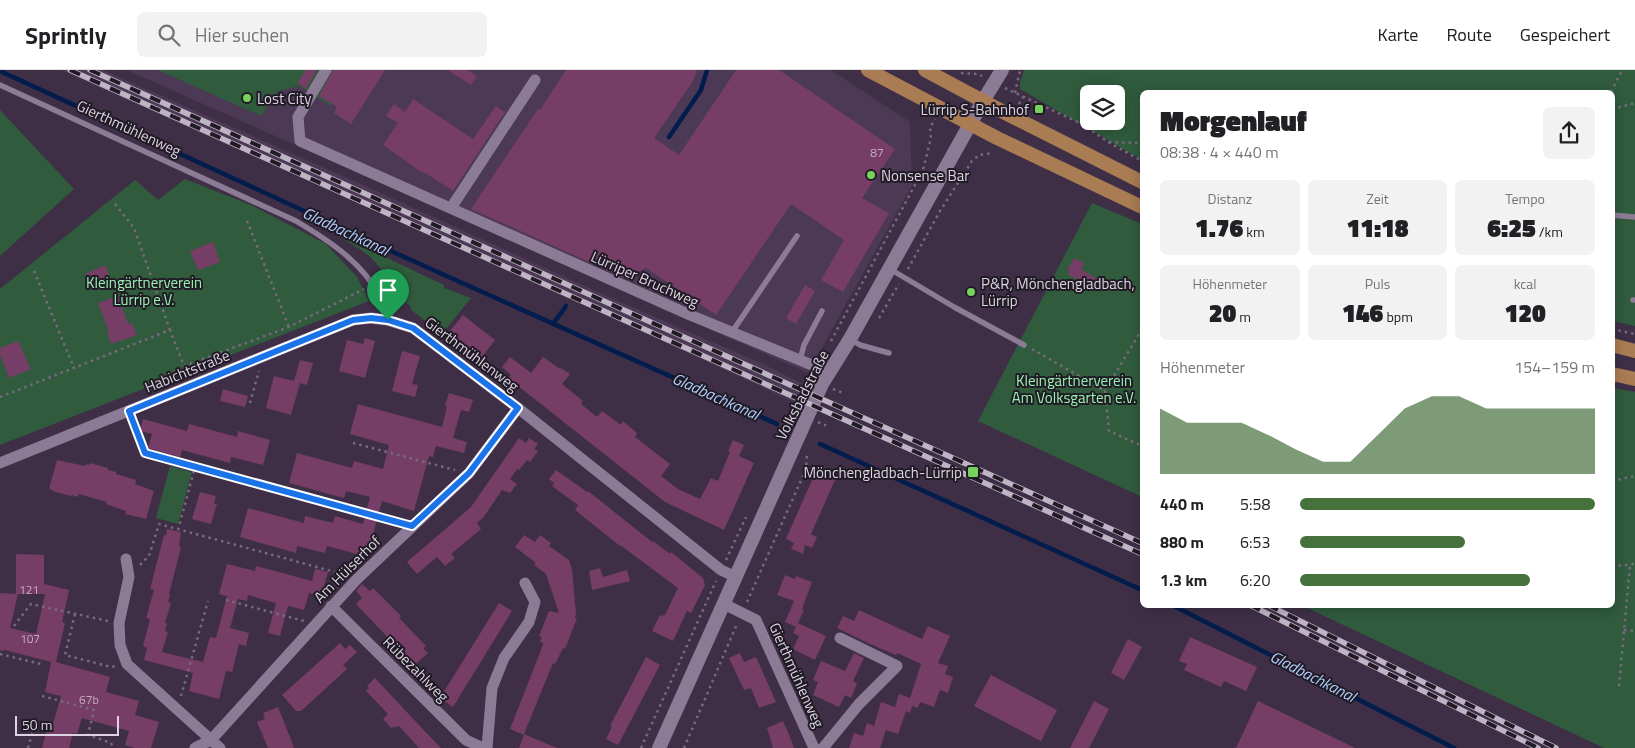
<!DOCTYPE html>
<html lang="de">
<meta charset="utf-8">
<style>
body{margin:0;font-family:"Titillium Web",sans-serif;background:#f2f2f2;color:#202124;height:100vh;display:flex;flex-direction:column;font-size:19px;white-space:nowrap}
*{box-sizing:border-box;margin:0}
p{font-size:16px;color:#757577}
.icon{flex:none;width:28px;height:28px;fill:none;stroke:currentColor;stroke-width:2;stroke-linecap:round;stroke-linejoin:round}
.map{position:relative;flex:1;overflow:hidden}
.side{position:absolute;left:1140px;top:20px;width:475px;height:518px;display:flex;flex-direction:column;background:#fff;border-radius:8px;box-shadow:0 2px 12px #0003}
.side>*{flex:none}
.tools{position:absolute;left:1080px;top:15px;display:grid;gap:10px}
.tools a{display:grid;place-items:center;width:45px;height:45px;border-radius:8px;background:#fff;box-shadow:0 2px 12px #0003;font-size:25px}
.scale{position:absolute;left:15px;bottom:12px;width:104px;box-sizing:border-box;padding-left:5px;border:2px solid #ddd3e2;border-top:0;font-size:14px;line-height:18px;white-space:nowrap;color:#ddd3e2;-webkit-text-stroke:4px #211b25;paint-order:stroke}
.pin{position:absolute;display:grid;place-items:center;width:42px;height:42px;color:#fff;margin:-51px -21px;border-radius:50% 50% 50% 0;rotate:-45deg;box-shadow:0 0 5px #0007}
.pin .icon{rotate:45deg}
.round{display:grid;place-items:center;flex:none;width:52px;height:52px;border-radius:8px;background:#f2f2f2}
.headline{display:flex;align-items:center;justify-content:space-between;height:85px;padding:0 20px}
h1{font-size:28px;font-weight:800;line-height:38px}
.metrics{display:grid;grid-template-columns:repeat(3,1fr);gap:8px;height:85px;padding:5px 20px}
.metrics div{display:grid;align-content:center;border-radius:8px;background:#f2f2f2;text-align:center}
.metrics b{font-size:25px;font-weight:800}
.metrics small{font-size:14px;font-weight:400}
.metrics p{font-size:14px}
.chart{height:140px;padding:10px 20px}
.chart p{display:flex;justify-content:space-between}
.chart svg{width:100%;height:90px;margin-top:5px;fill:#46713d;opacity:.7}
ul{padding:0 20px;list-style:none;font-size:16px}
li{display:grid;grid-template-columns:80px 60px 1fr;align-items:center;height:38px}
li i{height:12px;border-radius:6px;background:#46713d}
header{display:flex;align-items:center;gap:30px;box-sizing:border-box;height:70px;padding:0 25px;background:#fff;border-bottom:1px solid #e0e0e0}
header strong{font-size:24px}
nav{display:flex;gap:28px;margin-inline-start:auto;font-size:18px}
.search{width:350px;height:45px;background:#f2f2f2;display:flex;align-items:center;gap:12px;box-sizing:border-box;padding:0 18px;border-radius:8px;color:#757577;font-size:19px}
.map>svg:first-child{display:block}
.built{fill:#4c3956}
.green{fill:#305b3d;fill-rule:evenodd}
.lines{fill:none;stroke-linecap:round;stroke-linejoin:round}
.stream{stroke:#021c4d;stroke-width:4.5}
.building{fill:#763d67;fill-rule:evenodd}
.path{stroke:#776a7f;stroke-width:2.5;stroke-dasharray:2.5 4;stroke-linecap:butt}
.service{stroke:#8c7b96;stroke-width:5.5}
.minor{stroke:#8c7b96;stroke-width:11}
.tertiary{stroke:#8c7b96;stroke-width:14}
.secondary{stroke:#8c7b96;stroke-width:14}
.primary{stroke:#a97c53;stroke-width:14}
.rail-casing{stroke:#bfb4c5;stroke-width:5.5}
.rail{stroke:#211b25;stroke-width:4;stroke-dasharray:11;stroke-linecap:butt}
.route-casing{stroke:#fff;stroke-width:10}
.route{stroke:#1a73e8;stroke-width:6}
.poi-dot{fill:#75d25b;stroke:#211b25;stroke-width:2}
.labels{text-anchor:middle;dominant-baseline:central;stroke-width:4;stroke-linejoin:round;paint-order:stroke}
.number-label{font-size:12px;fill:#c3aec3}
.poi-label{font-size:15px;fill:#ddd3e2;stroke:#211b25;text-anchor:start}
.street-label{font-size:15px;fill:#ddd3e2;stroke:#211b25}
.park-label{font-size:15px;fill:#97f2b0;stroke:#211b25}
.water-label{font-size:16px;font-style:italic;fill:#afcdfe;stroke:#211b25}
</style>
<header>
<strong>Sprintly</strong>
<div class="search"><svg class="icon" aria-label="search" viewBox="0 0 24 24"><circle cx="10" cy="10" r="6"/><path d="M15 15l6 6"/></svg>Hier suchen</div>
<nav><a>Karte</a><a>Route</a><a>Gespeichert</a></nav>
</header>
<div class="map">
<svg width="1635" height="678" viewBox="0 0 1635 678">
<rect width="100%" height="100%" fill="#3e2f47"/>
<!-- built -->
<path class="built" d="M61,0H103L361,114L600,223L763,294L805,315L796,333L594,239Z
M127,0H831L910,52L912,115L808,303Z"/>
<!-- green -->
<path class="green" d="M158,0H353L331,36L299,16L278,21L261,46Z
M1024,0H1635V256L1613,251L1612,22H1142V90L1020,19V13ZM1089,24H1116V51H1089Z
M0,40L74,119L0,186Z
M185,109L251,135L326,174L357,207L369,231L0,375V219L135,110L158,130Z
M1092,133L1142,154V427L978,351Z
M336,164L444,215V218L471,228L442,264L410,239L412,238C397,225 388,207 375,192C364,180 349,173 336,164Z
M1613,318L1635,322V678H1604L1301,535H1612Z
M170,396L192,402L178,454L156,448Z"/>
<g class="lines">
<!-- stream -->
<path class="stream" d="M0,1L402,186L777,354
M669,67L701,20L707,0
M553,254L566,236
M820,374L1142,520
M1172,535L1454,678"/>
</g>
<!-- building -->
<path class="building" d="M306,0H317L306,19L297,13Z
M333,0H385L351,54L334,43L337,37L319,26Z
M448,0H467L477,6L471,15Z
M566,0H697L693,11L654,68L679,85L736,0H779L895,79L862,128L889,143L843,222L821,210L844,170L791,134L716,245L646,198L625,208L471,139L538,39L540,40Z
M413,29L473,69L496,36L505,42L453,121L427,104L421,102L383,75L398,53L386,46L394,34L405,42Z
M213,172L220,192L198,200L190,181Z
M1074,188L1084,193L1081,199L1099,210L1093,220L1068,204L1070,202L1067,200Z
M105,195L109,206L89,215L85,204Z
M805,215L815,221L796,254L786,248Z
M118,226L128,254L132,253L137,265L111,274L107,263L109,262L98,233Z
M463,245L495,270L482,287L449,262Z
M365,268L375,271L365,308L339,301L347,270L363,274Z
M18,271L31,299L9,308L0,285V278Z
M402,281L420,286L412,314L418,315L415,327L392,321Z
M510,287L531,303L543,287L560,299L561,298L570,304L562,314L583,331L581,334L597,347L602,341L621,355L623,351L637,363L635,367L670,394L661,406L678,419L700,429L711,408L718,411L730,382L728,381L733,370L744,375L739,386L754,393L724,460L665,432L508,308L511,305L502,297Z
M300,290L313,293L307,315L300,313L291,345L266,338L274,306L294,311Z
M223,319L248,326L245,337L220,331Z
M449,323L473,330L469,342L461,340L453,368L467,372L464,383L436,376L433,387L429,386L414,441L382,431L367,487L327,476L325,483L297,476L296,483L240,467L248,438L304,453L305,446L333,453L335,446L363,454L370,427L346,421L344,428L289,413L297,383L352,398L354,391L383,399L389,375L350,364L358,334L442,357L447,336L445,335Z
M143,349L187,361L189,354L237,367L238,361L270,370L263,395L231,387L230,393L182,380L180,387L148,378L152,364L140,361Z
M519,368L526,373L529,368L538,374L534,379L538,381L530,392L527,390L519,400L517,399L510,409L517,414L510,423L502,420L483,448L477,453L481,459L451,484L455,488L445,496L437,487L417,504L407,492L471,437Z
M57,390L85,396L86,394L89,395L90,393L108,398V400L116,402V404L136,410L135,414L154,421L146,449L125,444L126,441L106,434L107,432L79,424L78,427L72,425L71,426L52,421L53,420L49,419Z
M820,395L834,402L831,408L835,410L811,464L817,467L812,478L805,475L803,484L791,479L794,473L786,469L816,401L818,402Z
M556,400L587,422L588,421L652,472L653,471L670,484L671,482L703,508L705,515L691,543L687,541L673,571L652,561L660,545L662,547L663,545H665L678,518L620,475V476L575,440L578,435L552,416L554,413L549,409Z
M200,422L216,426L214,434H217L211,454L192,449Z
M167,459L181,462L179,476L181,477L169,524L170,525L168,532L171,533L165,553H167L165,561L168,562L162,582L203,592L210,567L216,568L227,526L219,524L227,494L255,501L256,496L312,511L315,499L328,502L321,526L309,523L304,540L288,536L280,566L268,563L276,533L248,525L247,531L238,529L230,558L249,563L246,576L239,574L232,602L226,601L219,629L189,621L193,603L144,590L147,578L143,576L150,549L146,548L154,520L150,519L164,465H166Z
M524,465L535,472L540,465L551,473L549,476L569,490L572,499L576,544L575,548H577L565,579L563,578L555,594L553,593L524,664L557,678H519L524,665L510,659L543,575V573L540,571L542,567L539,566L549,541L559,543L546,504L534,495L536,493L515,477Z
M16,484L44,485V514L69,520L62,552L65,553L56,592L110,607L106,622L139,631L135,645L159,652L151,678H135L125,675L129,661L82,648L77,664L73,663L69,678H42L48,656L52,657L61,626L45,622L51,592L5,580L0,581V523L16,524ZM18,524H45L36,564L10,558Z
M600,498L603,507L627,500L630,511L592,520L589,501Z
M785,505L795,509L796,506L812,512L802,539L804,540L798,553L826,566L815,590L793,579L799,566L793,563L796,557L785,552L794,531L777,525Z
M362,514L370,521L373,518L401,546L399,548L426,576L423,578L428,583L414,595L356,534L362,528L356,521Z
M499,533L512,541L453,637L440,628Z
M859,540L922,569L928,556L950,566L938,593L948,596L945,604L953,607L948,623L940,620L934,637L920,632L918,638L912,636L910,643L906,641L898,664L886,660L880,678H849L854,663L863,666L867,653L874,656L881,632L895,637L899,624L910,628L921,594L897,583L896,585L870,574L837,558L843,546L854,551Z
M1190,567L1257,597L1246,621L1224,611L1221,617L1184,600L1187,594L1179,591Z
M1128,569L1142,577L1124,610L1111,603Z
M340,573L345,579L350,575L357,582L343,595L347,599L301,641H296L282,625Z
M740,583L744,592L756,587L776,632L759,638L751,618L744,620L729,588Z
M854,583L864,588L853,611L857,613L851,628L845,625L839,637L813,625L818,612L813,610L821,591L845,601Z
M646,587L660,595L618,675L606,669L612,657L610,656Z
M991,605L1057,640L1041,671L974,636Z
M375,608L417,653L441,678H419L399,656L391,658L383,649L388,644L366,621L369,618L367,616Z
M1094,631L1109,639L1089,678H1070Z
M1258,631L1355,678H1236Z
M278,637L290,667L294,678H268L257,652L265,649L263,643Z
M783,651L790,667L794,678H773L767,658Z"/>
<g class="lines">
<!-- path -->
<path class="path" d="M961,3L978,4L982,6
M1005,18L1082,54L1108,72L1142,91
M1611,22L1622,0
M1015,23L1020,0
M1019,34L1023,27
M1612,39L1635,33
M1109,72L1142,73
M115,134L134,158L170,260
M247,151L289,257
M908,199L940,141L972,91L979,85L988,84L991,79
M34,201L74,298
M879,248L899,214
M1142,259L1105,321L1109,361L1142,376
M1612,259L1635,264
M831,271L923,100L931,68L930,58L935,49
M1032,279L1105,321
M833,319L843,323
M0,327L170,260L184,296L289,257L364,219
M250,333L259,301
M133,351L145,383L398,452
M818,352L829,357
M353,373L455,400
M1612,411L1635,406
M178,460L195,397
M726,490L746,447
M140,495L149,486L159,454L346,505
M1612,496L1635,494
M226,530L304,551
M747,532L806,399L807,383
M75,544L65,585L111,597L116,596
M14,556L31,534L108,551
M1624,560L1635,561
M0,584L41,594
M1619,616L1630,495
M42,626L94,640L88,665L111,673L113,678
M181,626L208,531
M28,678L36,650
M641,678L716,511
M684,678L737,554"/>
<!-- service -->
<path class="service" d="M0,15L296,151C328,170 364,193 380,228C383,235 385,243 387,250
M1612,145L1635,147
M890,199L954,237L1024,275
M1633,230H1635
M732,262L797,166
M850,269L860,275L889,283
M800,290L804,275L822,241"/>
<!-- minor -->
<path class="minor" d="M326,0L298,47L300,71L690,245L829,302
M451,138L535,10
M0,393L353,250L371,248L387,250L413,258L518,338L721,500L736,507
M126,489L129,507L119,553L120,575L127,594L220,678
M724,534L756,550L814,678
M331,536L466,670L483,678
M195,678L211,670L356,510L469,403L518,338
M487,678L492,618L504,588L529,552L535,532L525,513
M823,678L859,634L897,596L840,568"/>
<!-- tertiary -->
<path class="tertiary" d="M983,31L1002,0"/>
<!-- secondary -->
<path class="secondary" d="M659,678L822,314L850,269L983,31"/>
<!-- primary -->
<path class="primary" d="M868,0L997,68L1142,137
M925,0L1011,46L1142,112
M1612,275L1635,281
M1612,304L1635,309"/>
<!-- rail casing -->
<g class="rail-casing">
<path id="rail" d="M70,0L1142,484
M90,0L1142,473
M1250,535L1538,678
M1268,535L1556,678"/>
</g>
<!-- rail -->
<use href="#rail" class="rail"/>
</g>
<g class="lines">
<!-- route casing -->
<g class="route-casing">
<path id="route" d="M371,248L388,250L413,258L518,338L469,403L412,456L145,383L129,341L353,250Z"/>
</g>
<!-- route -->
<use href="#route" class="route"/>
</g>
<!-- markers -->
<g class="poi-dot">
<circle cx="247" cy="28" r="5"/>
<rect x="1034" y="34" width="10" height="10" rx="2.5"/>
<circle cx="871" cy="105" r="5"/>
<circle cx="971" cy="222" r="5"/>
<rect x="967" y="396" width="12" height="12" rx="2.5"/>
</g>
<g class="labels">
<!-- number labels -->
<g class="number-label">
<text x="877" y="82">87</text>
<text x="29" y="519">121</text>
<text x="30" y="568">107</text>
<text x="89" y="629">67b</text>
</g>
<!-- poi labels -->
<g class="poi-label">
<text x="257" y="28">Lost City</text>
<text x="1029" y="39" text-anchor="end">Lürrip S-Bahnhof</text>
<text x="881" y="105">Nonsense Bar</text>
<text x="981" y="213">P&amp;R, Mönchengladbach,<tspan x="981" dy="17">Lürrip</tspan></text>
<text x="962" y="402" text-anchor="end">Mönchengladbach-Lürrip</text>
</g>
<!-- street labels -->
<g class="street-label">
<text transform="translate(129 58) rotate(25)">Gierthmühlenweg</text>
<text transform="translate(645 209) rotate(24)">Lürriper Bruchweg</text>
<text transform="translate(472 284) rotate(37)">Gierthmühlenweg</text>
<text transform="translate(187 301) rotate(-22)">Habichtstraße</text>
<text transform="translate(802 325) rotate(-63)">Volksbadstraße</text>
<text transform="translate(347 499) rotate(-45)">Am Hülserhof</text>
<text transform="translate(416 599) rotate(45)">Rübezahlweg</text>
<text transform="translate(797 605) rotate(66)">Gierthmühlenweg</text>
</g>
<!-- park labels -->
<g class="park-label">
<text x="144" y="212">Kleingärtnerverein<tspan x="144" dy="17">Lürrip e.V.</tspan></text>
<text x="1074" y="310">Kleingärtnerverein<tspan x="1074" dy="17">Am Volksgarten e.V.</tspan></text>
</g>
<!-- water labels -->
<g class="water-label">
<text transform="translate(346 161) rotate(25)">Gladbachkanal</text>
<text transform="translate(716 326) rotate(24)">Gladbachkanal</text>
<text transform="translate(1313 606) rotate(27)">Gladbachkanal</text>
</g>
</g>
</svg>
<div class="tools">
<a><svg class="icon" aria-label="layers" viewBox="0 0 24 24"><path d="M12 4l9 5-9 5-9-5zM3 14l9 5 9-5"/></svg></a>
</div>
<div class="scale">50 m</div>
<div class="pin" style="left:388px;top:250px;background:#1e9e55"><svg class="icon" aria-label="arrive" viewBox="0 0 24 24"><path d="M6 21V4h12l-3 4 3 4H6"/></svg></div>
<section class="side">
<div class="headline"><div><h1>Morgenlauf</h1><p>08:38 · 4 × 440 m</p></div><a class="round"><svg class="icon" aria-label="share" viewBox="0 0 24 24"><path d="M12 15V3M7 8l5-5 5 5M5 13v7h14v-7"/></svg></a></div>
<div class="metrics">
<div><p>Distanz</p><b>1.76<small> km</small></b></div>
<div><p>Zeit</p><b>11:18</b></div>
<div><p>Tempo</p><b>6:25<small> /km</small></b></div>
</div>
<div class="metrics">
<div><p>Höhenmeter</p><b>20<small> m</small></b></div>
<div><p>Puls</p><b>146<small> bpm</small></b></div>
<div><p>kcal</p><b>120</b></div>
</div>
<div class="chart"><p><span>Höhenmeter</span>154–159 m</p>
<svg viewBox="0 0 160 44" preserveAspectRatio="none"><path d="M0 44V12L10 19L20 19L30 19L40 25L50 32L60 38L70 38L80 25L90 12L100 6L110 6L120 12L130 12L140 12L150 12L160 12V44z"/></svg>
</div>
<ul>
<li><b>440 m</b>5:58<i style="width:100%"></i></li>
<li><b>880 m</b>6:53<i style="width:56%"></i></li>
<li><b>1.3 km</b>6:20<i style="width:78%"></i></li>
</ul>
</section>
</div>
